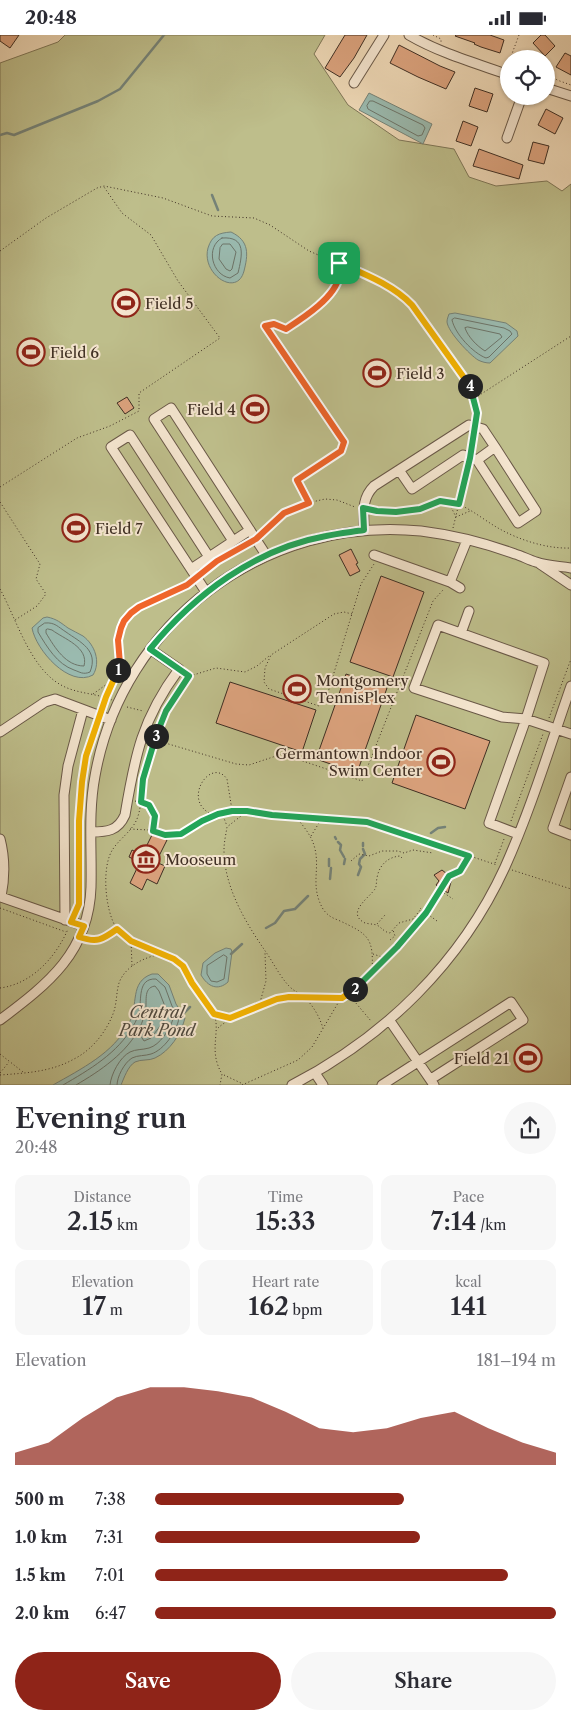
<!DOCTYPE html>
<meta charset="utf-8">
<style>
body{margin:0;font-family:"Libre Caslon Text",serif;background:#f7f7f7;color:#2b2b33;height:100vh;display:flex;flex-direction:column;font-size:19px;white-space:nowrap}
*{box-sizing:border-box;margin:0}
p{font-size:16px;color:#7c7c81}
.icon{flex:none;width:28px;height:28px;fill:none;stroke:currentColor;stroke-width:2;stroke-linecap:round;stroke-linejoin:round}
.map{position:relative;height:1050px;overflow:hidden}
.side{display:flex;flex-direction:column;background:#fff;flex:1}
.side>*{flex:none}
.fabs{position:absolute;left:500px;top:15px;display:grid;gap:10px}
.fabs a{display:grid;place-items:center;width:55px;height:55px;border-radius:50%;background:#fff;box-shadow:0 1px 4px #0004;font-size:25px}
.pin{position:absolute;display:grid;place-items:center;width:42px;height:42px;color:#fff;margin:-21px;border-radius:10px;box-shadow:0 2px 8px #0006}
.km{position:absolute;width:25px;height:25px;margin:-12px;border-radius:50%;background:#222;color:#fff;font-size:14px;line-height:25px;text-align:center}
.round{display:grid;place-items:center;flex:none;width:52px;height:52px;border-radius:26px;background:#f7f7f7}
.overview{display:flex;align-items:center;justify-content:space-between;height:85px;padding:0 15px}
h1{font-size:28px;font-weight:600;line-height:38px}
.figures{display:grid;grid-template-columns:repeat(3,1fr);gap:8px;height:85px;padding:5px 15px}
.figures div{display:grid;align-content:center;border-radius:12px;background:#f7f7f7;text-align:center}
.figures b{font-size:25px;font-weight:600}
.figures small{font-size:14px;font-weight:400}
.figures p{font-size:14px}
.chart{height:140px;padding:10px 15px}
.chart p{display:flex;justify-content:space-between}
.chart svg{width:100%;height:90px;margin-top:5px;fill:#8f2418;opacity:.7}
.primary-button{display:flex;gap:10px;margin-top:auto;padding:10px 15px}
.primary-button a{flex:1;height:58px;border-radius:30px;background:#8f2418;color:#fff;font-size:20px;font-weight:600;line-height:58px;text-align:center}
.primary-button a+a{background:#f7f7f7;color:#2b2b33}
ul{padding:0 15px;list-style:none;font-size:16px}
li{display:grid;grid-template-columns:80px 60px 1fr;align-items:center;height:38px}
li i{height:12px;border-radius:6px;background:#8f2418}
.status{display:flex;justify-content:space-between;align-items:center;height:35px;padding:0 25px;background:#fff;direction:ltr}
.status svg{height:14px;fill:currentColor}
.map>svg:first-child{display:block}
.green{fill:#bebe8b;stroke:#7e7657}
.water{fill:#9abaaf;stroke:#758277}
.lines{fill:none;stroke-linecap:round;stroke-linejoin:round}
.shore{stroke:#6c7469;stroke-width:1}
.stream{stroke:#758277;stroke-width:2.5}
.building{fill:#dca37e;stroke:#3e2e23}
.minor-casing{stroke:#6a5948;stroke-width:11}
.path{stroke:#3e2e23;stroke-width:1;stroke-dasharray:1 2.5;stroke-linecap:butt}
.minor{stroke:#f5e6d0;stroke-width:9}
.split-1-casing{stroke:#fff;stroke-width:10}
.split-2-casing{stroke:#fff;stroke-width:10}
.split-3-casing{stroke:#fff;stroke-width:10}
.split-4-casing{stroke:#fff;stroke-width:10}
.split-5-casing{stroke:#fff;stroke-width:10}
.split-1{stroke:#f0652b;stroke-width:6}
.split-2{stroke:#f5b400;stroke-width:6}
.split-3{stroke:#22a559;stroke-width:6}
.split-4{stroke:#22a559;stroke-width:6}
.split-5{stroke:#f5b400;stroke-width:6}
.labels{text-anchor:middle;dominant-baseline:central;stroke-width:4;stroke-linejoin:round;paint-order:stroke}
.poi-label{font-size:15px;fill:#3e2e23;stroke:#f5e6d0;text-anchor:start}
.water-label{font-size:16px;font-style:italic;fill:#504a3f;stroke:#f5e6d0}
</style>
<div class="status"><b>20:48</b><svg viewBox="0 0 49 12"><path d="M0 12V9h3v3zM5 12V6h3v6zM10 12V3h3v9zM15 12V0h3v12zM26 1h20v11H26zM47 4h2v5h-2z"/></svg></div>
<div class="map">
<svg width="571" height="1050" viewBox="0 0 571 1050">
<rect width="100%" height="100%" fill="#efd9b7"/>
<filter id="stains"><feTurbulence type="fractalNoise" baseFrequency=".004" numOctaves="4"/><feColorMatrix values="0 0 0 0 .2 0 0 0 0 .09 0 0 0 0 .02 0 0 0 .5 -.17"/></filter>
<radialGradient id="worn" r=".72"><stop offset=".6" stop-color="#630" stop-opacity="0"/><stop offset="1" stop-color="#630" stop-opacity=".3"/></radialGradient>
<!-- green -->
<path class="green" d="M65,0H325L314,19L348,70L399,105L454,114L469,142L496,151L547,146L562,156L571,149V1050H0V28L58,7Z"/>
<!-- water -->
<path class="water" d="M369,58L432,89L423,109L359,75Z
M231,197C250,206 248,220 244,236C237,263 201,239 208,213C212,200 219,198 231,197Z
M455,278L506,288L517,296L518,301L490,328C486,328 482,327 478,325C470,320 448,297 447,287C447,284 448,282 449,279Z
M47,582C57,584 61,588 68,593C73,596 78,598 83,601C95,610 101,627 93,640C69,653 36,615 32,593L43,583Z
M226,913L231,914L232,917L228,947C218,956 208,952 201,940L203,928L215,918Z
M152,939H158L169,950L176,969L185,983C181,999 170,1016 155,1023C149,1026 141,1024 135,1027C128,1031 124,1043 121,1050H53C81,1034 114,1018 129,988C139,970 129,947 152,939Z"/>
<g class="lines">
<!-- shore -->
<path class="shore" d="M370,66H373L423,90L425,93L422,100L418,101L368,74L367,71Z
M222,203C247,201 242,221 238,238L230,243C212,240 205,212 222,203Z
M223,209H230L236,217L232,234L230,236L226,234L219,224L220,213Z
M455,283L504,293L510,296L512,299L489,322L486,323C473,318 455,299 452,285Z
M468,292L500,299L502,302L485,316C477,311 468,302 465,293Z
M45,588C55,587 58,592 66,597C80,607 99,615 90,637C83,640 80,637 74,635C57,629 47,612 38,597V593Z
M48,594L52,595C64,604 89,612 84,631C66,631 55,613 46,598V595Z
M224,920L227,922L224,944L217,947L211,946L207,939V931Z
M155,973L158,974L164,986L151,1003L144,1006L142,1003Z
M63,1050C89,1035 118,1018 133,991C136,987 138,981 139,977C142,965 137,943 156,944L165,952L172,971L179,983C177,996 164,1015 151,1019C145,1021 138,1020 132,1023C124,1028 117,1042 117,1050
M76,1050C100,1036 127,1018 140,992C142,988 144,982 145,978C148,968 142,953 155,951L159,956L166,974L173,984C170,994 160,1010 149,1013C142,1015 136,1014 130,1017C120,1022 111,1039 110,1050"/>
<!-- stream -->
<path class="stream" d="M0,100L7,98L14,100L98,66L120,54L164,0
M212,160L218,175
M431,798L438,793L445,792
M335,802L336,804
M338,807L341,810L340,815L344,822
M363,811V808
M329,824V831
M344,829L345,824
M358,840L361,832L359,829L360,824L365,819L363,814
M330,844L331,833
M266,893L275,888L284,876L295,874L308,861
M231,919L242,909
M183,979L190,972"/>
</g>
<!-- building -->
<path class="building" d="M0,0H19L10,13L0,6Z
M345,0H367L354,23L340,42L325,33Z
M456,0H490L504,5L500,18L481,12L474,9L475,8L455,1Z
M541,0H545L555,11L545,21L533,8Z
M399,10L440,31L455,37L446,54L418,42L390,28Z
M565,18L571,21V40L556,32Z
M475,53L493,59L487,77L469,71Z
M546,74L563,83L555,99L538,90Z
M463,86L478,92L471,111L456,106Z
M533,107L549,111L544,129L528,125Z
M479,114L523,130L519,144L473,131Z
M127,362L134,373L125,379L117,368Z
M351,514L358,528L356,529L360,536L350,541L339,520Z
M381,541L424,557L393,642L350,627Z
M346,639L387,653L357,738L316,724Z
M230,647L316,675L302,717L216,688Z
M416,680L490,706L465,774L392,748Z
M153,798L167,805L156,827L165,831L157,849L147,844L142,855L130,848L140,827L129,822L132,815L142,820Z
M442,835L452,843L448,858L436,850L439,846L434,840Z"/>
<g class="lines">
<!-- minor casing -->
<g class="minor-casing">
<path id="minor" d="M409,0C440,18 475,28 509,40
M354,48L384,0
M546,53L571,61
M507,103L522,61
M477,425L518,488L536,476L495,412
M364,495C364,478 361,464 374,451L469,390L483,394L495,412L477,425L463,420L412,454L399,435
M233,506L154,384L171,373L266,520
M374,520L450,547L467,505
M540,529L571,550
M191,534L250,495
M450,547L460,553
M206,557L111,412L130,400L209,522
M461,598L469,576
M0,697L45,667L55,664L111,685
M571,742L553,793L571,800
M91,797C107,797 118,796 125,780C135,720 142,684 179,634L150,614
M518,799L489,788L526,684L544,628L438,590L414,653L502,682L526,684L571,699
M0,804C5,823 5,842 1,862L84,891
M65,885L64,760L68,731L83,675
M0,985C48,949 89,917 91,852C92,815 88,778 95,741C122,587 266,480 421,496C453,500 485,508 515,519C522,521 529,525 536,527C547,531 560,531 571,533
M390,986L434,1050
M315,1038L323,1050
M292,1050C385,1002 461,928 505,832C531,774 550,711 571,651
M382,1050L511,967L523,985L431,1044"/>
</g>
<!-- path -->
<path class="path" d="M433,0L441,4V7
M510,24L519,0
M546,35L557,45L571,50
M0,216L46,183L97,153L104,151L163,163L212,181L254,183L270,190L309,216L379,246L405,262L412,270C431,296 480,351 477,383
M475,363L571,301
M472,413L475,400
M0,452L77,403L110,391L139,376V358L220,303L178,246L151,200L122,178L104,152
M448,466L456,482L470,476
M0,467L40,529L36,544L46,559L37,571L15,585
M308,467L297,445L341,416L344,407L265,291L275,289L286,294C309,279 340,260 339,230
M374,475C387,479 405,478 419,474C429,471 436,464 448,466C467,470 482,484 498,493C519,505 547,514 571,513
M453,493L468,431
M263,498L284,478L312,467L325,464L337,465L355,472
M236,515L248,509
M0,554C16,583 30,633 61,650C77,659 96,658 112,665
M352,579L344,577L334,579L271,620L265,633L264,647L269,654L319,671L326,664L361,549L374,529
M185,639L189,641C167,672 150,706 143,744C141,756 142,769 138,781C134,795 120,803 113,814C101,831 105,877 117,894C129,911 155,914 173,924C186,931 188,943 195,954C200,960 206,965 210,971C225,993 206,1012 222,1039L220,1050
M190,641L216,633L245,637L257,631L269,621
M93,659L114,644
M127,672L143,676
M103,673L120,629L118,605L124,586L139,572L190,547
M549,683L571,624
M155,705L236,729L249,730L282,719L362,746L433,566L443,555
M135,766L149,770L155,781L153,795
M246,777L227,792C226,799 224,807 224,815C224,853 247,890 268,920C275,931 281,943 290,952C294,956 299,958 303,961C313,970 319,981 323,993
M222,778L227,791
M212,780C210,778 207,777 205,775C186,759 212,723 227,744L232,775
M296,782C304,792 312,801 315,814C320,836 310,851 323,874C327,880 332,883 338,885C368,899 374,902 372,936
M511,786L543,699
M130,794L149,795L174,801L181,799L213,781L232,776L367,787L497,830
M311,801L322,783
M402,823L400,821C388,822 379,830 377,843C376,847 377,850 375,854C370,862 345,878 365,888C369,889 373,889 377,890C382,893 384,897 390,898L399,888L413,884L421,874L420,873
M351,826L359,819L369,821L382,816H398L404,818L413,815L433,818
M495,828L504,804
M512,835L571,854
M441,856L453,864
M0,873L66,897
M422,875L437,886
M75,879L79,869C80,821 74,769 86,722C89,711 94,700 98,689
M377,889L385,880
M89,905H98L116,894
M131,905L132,931
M390,905L395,901L393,895
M373,919L385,923
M0,953C32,949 56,922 68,894
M305,962L350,964L355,967L371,986
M259,971L266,946L265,918
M216,979L229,983
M218,993C236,977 277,962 301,962
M0,1019L23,1037
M0,1038L9,1027
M0,1040C26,1038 51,1037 74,1024C92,1015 106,997 113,979C117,969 116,958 119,948C125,931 145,922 161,919
M224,1040L243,1049
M242,1050L298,1025L312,1012L341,963L354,954L397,912L426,878L449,841L460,836L468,822"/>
<!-- minor -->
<use href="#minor" class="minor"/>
</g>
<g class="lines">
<!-- split-1 casing -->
<g class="split-1-casing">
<path id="split-1" d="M118,635L120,629L118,605L121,593L124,586L131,578L139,572L187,550L217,526L256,504L284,478L309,468L297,445L341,416L344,407L265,291L274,289L286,294C303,283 336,262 339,241C340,237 339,232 339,228"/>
</g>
<!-- split-2 casing -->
<g class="split-2-casing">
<path id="split-2" d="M118,635L106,662L86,721L82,747L79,786V869L71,887L84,891L79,902C97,908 102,905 117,894L131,906L174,924L183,931L192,948L214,979L230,983L277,964L289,962L342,963L355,954"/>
</g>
<!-- split-3 casing -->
<g class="split-3-casing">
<path id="split-3" d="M156,701L143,744L141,767L149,770L155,781L153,796L165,800L181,799L202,786L218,779L232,776H247L272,780L367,787L469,821L460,836L449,841L426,878L397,912L355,954"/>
</g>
<!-- split-4 casing -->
<g class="split-4-casing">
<path id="split-4" d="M156,701L166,676L189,641L150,614C195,559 255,514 326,501C339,498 352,497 364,495L363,473L377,476L396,477L420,474L440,466L459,469L470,423L477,378L470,351"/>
</g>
<!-- split-5 casing -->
<g class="split-5-casing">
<path id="split-5" d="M339,228C364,239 393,250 412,270L470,351"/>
</g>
<!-- split-1 -->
<use href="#split-1" class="split-1"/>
<!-- split-2 -->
<use href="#split-2" class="split-2"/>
<!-- split-3 -->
<use href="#split-3" class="split-3"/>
<!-- split-4 -->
<use href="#split-4" class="split-4"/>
<!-- split-5 -->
<use href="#split-5" class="split-5"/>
</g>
<!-- icons -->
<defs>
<g id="stadium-ring" transform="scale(1.4375)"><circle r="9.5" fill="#f5e6d0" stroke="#8f2418" stroke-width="1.5"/><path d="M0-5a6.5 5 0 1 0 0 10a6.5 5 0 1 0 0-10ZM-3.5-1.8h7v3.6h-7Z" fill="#8f2418"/></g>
<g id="museum-ring" transform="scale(1.4375)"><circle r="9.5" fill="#f5e6d0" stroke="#8f2418" stroke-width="1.5"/><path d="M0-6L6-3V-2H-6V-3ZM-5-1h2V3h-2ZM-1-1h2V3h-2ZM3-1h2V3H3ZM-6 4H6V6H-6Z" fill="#8f2418"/></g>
</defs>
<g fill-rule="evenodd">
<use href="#stadium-ring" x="126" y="268"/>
<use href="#stadium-ring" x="31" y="317"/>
<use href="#stadium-ring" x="377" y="338"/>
<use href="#stadium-ring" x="255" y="374"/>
<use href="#stadium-ring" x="76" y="493"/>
<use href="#stadium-ring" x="297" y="654"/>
<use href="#stadium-ring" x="441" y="727"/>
<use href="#museum-ring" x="146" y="824"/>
<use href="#stadium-ring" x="528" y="1023"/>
</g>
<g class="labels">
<!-- poi labels -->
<g class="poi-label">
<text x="145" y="268">Field 5</text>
<text x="50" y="317">Field 6</text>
<text x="396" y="338">Field 3</text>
<text x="236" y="374" text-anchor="end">Field 4</text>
<text x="95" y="493">Field 7</text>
<text x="316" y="645">Montgomery<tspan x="316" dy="17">TennisPlex</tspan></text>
<text x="422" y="718" text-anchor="end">Germantown Indoor<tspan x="422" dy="17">Swim Center</tspan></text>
<text x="165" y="824">Mooseum</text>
<text x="509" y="1023" text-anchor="end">Field 21</text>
</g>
<!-- water labels -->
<g class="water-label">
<text x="157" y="977">Central<tspan x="157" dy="18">Park Pond</tspan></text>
</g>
</g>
<rect width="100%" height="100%" filter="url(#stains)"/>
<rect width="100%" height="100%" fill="url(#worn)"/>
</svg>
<div class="fabs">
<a><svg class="icon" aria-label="locate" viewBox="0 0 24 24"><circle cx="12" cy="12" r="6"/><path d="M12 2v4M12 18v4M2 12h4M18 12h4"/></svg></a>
</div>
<div class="pin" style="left:339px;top:228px;background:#1e9e55"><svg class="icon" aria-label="arrive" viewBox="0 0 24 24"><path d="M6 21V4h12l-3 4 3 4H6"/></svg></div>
<b class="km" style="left:118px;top:635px">1</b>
<b class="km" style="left:355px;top:954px">2</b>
<b class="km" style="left:156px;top:701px">3</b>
<b class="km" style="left:470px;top:351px">4</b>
</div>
<section class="side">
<div class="overview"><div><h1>Evening run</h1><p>20:48</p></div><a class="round"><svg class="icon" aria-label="share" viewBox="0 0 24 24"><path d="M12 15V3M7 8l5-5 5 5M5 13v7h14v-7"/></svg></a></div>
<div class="figures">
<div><p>Distance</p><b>2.15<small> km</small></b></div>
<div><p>Time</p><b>15:33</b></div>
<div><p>Pace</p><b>7:14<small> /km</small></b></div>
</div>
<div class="figures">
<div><p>Elevation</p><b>17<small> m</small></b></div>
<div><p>Heart rate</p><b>162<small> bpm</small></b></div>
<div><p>kcal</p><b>141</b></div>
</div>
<div class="chart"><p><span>Elevation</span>181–194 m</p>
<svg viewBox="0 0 160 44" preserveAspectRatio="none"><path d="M0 44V38L10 33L20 21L30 11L40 6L50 6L60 8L70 11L80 18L90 26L100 28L110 26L120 21L130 18L140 26L150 33L160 38V44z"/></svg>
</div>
<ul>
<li><b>500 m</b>7:38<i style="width:62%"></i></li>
<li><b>1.0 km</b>7:31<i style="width:66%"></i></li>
<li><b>1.5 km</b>7:01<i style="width:88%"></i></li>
<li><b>2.0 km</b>6:47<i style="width:100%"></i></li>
</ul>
<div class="primary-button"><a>Save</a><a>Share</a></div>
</section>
